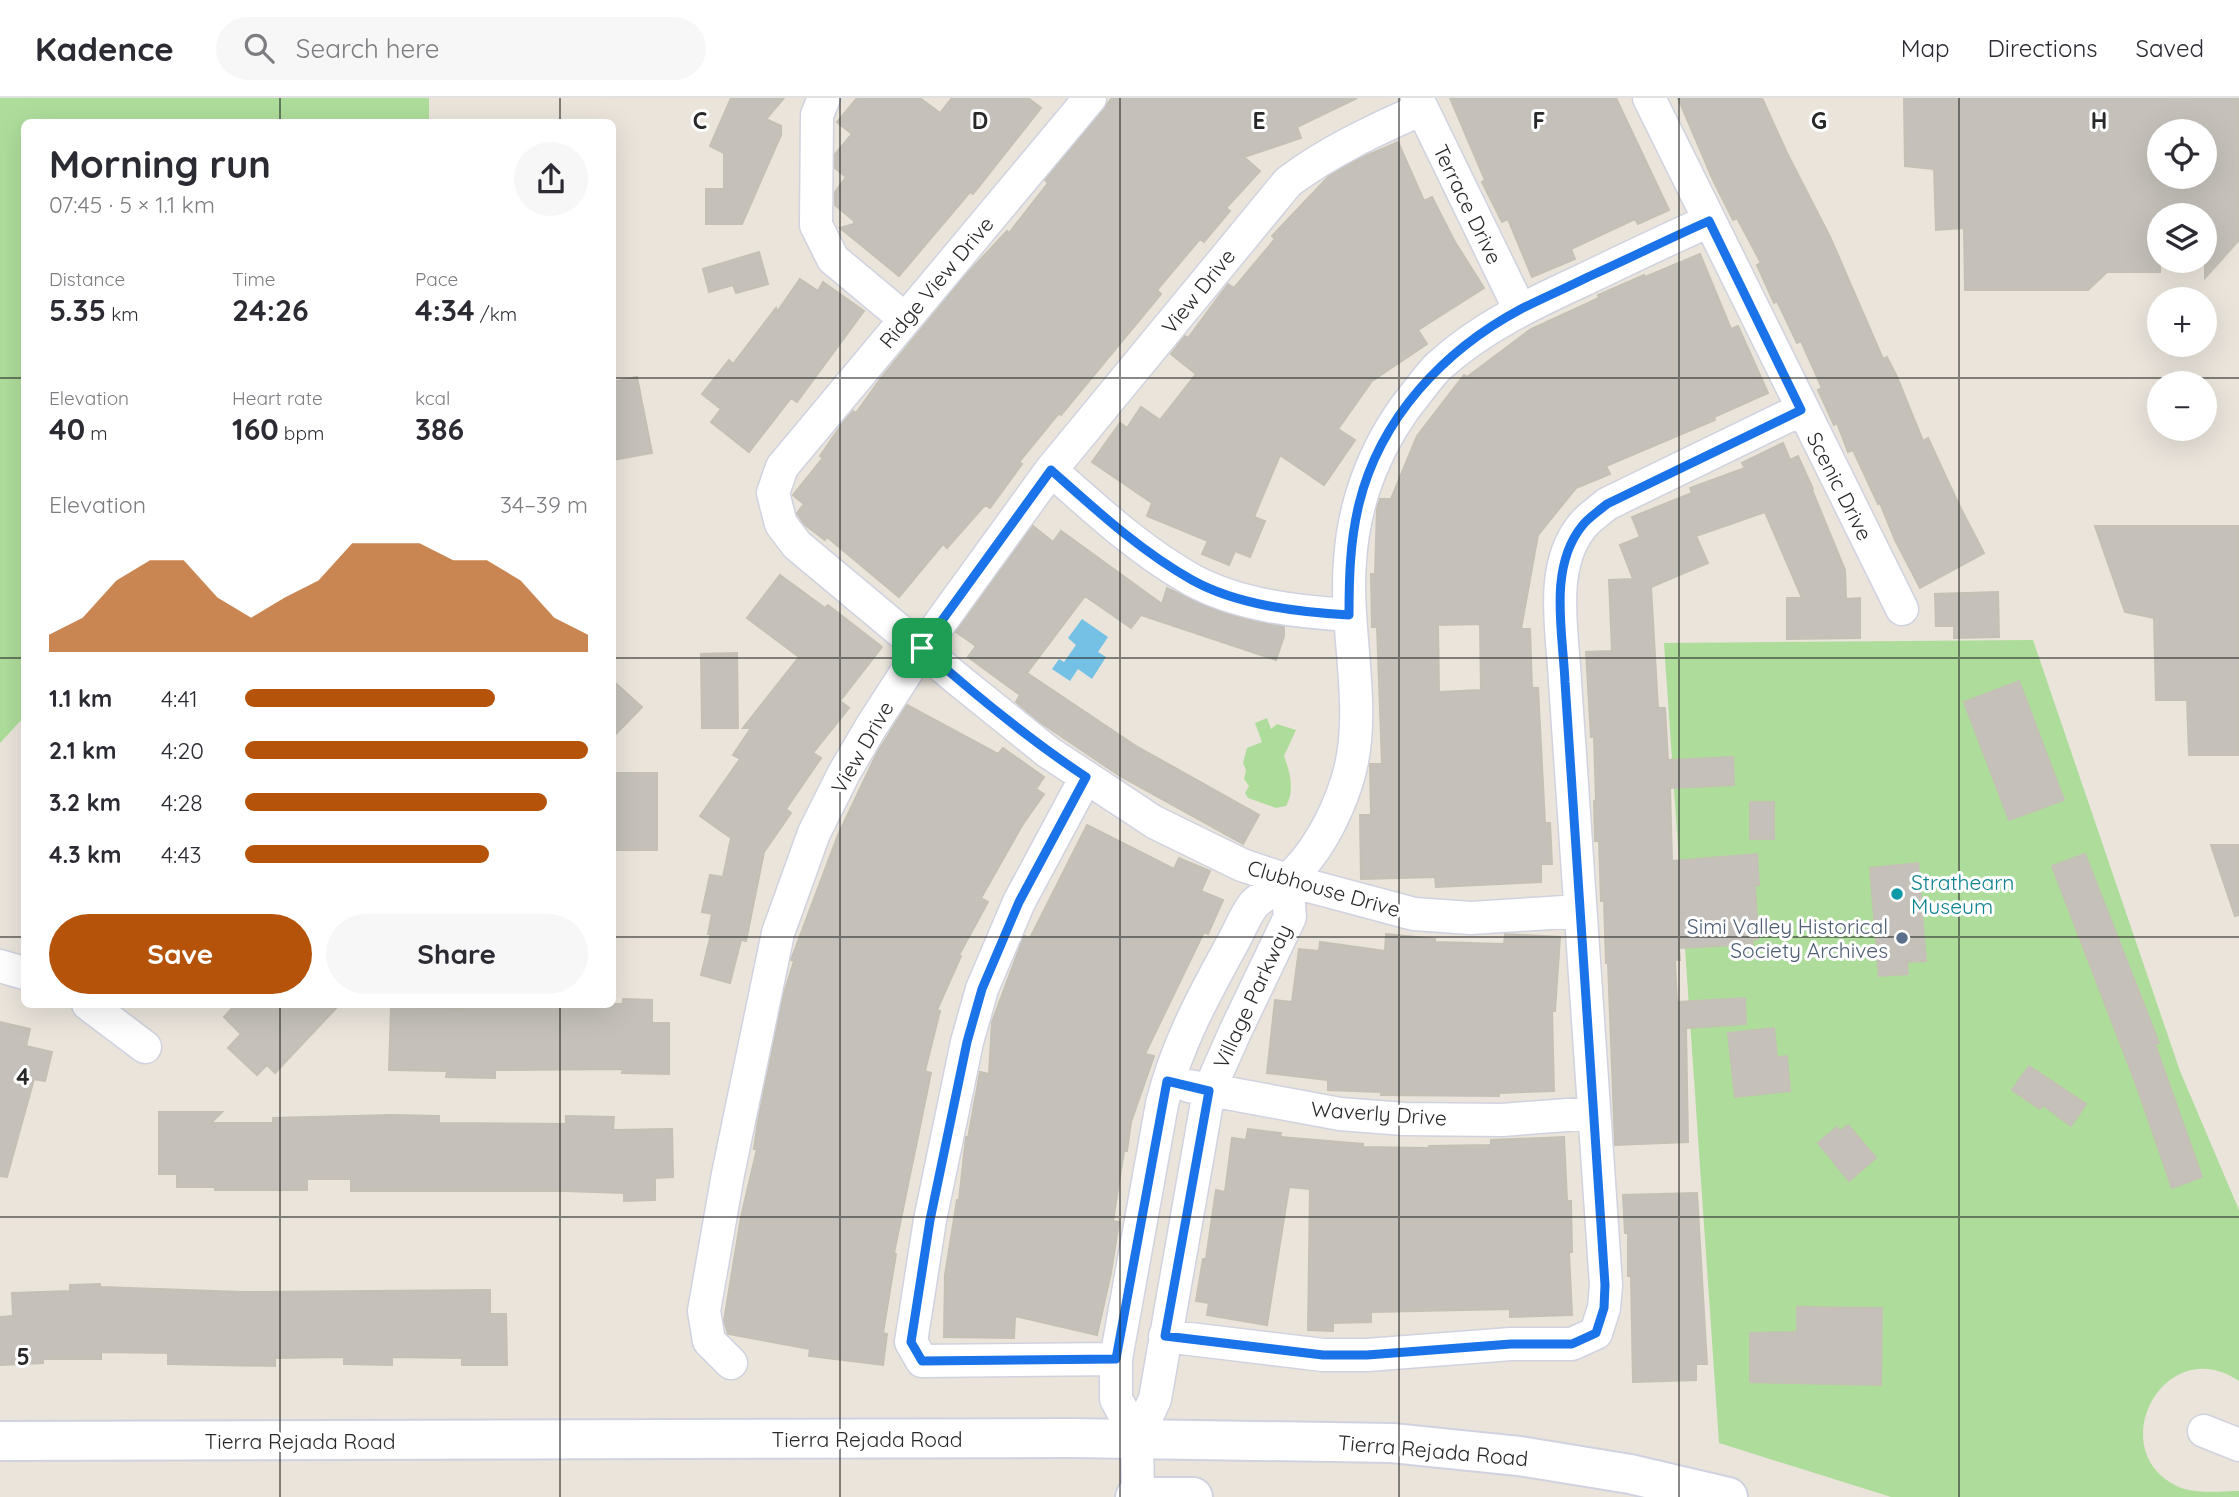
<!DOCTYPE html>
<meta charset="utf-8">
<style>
body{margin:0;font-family:Quicksand,sans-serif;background:#f7f7f7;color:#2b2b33;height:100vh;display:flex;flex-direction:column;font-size:26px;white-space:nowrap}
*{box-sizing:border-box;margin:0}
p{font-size:23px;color:#7c7c81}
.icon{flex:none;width:38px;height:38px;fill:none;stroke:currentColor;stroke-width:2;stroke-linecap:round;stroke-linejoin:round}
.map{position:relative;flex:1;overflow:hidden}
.panel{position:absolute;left:21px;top:21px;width:595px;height:889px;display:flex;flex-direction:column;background:#fff;border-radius:10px;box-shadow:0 7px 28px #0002}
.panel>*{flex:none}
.controls{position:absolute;left:2147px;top:21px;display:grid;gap:14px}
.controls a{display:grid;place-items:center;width:70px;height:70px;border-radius:50%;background:#fff;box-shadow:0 7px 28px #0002;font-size:35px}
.pin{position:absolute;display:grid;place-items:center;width:60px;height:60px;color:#fff;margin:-30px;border-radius:14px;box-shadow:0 4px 10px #0006}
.round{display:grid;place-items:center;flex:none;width:74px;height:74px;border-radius:37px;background:#f7f7f7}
.headline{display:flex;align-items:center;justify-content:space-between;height:119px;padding:0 28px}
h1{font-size:38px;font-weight:700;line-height:52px}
.metrics{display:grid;grid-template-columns:repeat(3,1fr);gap:10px;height:119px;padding:7px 28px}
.metrics div{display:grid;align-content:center}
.metrics b{font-size:30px;font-weight:700}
.metrics small{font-size:19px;font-weight:400}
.metrics p{font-size:19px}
.chart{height:196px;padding:14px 28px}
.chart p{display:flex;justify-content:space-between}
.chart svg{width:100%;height:126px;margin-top:7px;fill:#b45309;opacity:.7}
.action{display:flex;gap:14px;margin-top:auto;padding:14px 28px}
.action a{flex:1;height:80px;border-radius:42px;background:#b45309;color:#fff;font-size:28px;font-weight:700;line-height:80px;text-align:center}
.action a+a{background:#f7f7f7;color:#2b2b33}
ul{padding:0 28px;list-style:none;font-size:23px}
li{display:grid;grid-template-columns:112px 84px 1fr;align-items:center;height:52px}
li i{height:18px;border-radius:9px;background:#b45309}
header{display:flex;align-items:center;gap:42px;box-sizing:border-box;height:98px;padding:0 35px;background:#fff;border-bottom:2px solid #e1e1e2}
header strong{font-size:33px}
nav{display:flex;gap:38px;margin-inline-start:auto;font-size:24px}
.search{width:490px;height:63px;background:#f7f7f7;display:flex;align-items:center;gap:18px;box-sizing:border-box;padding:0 24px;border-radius:38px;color:#7c7c81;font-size:26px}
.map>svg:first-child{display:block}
.green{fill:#aedd9b}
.water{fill:#74c1e5}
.building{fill:#c5c1ba;stroke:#c5c0b5;stroke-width:2;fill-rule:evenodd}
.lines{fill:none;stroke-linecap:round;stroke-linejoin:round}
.minor-casing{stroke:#d0d2e0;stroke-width:35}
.secondary-casing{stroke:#d0d2e0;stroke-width:42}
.minor{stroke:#fff;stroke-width:32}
.secondary{stroke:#fff;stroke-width:38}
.route-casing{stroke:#fff;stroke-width:14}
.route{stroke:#1a73e8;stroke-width:9}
.grid{fill:none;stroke:#282828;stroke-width:2;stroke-opacity:0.55}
.culture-dot{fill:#0f9aa8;stroke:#fff;stroke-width:2.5}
.service-dot{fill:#5c6f8a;stroke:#fff;stroke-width:2.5}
.labels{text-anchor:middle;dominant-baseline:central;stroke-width:6;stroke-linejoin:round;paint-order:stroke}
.street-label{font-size:21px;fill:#282828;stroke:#fff}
.culture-label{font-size:21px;fill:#0d838f;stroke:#fff;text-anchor:start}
.service-label{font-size:21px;fill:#4e5e75;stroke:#fff;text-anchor:end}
.grid-label{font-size:23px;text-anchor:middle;font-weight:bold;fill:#282828;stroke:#fff;stroke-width:6;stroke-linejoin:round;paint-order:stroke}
</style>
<header>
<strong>Kadence</strong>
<div class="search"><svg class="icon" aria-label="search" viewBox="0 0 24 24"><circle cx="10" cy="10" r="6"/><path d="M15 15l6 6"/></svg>Search here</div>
<nav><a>Map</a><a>Directions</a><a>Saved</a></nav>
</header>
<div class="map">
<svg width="2239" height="1399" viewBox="0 0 2239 1399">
<rect width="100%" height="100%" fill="#eae4db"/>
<!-- green -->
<path class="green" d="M0,0H429V24H24V619L0,645Z
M2033,542L2180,973L2239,1112V1283C2165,1233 2103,1350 2175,1387C2192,1397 2219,1393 2239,1393V1399H1891L1719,1345L1664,545Z
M1267,620L1271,631L1277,626L1296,632L1284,658C1290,674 1295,693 1286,708L1276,710L1248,700L1245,695L1249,688L1244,681L1246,672L1243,665L1247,650L1262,644L1255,625Z"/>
<!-- water -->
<path class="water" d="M1082,521L1108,539L1098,554L1106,559L1092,581L1078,571L1070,583L1052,571L1059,561L1064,564L1076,547L1068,540Z"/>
<!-- building -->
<path class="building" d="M731,0H784L766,21L781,28V37L742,126H706V91H724V55L710,48Z
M857,0H920L940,15L952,0H1028L1041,10L973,96L970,94L899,178L840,130L854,126V123L835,107V94L846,79L835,70V56L852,36L837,24Z
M1112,0H1357L1297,29L1301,40L1244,59L1260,73L1226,110L1230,113L1204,144L1200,141L1157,192L1161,196L1061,317L1059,315L1019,364L1022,366L990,410L985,407L947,450L943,446L899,499L827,439L825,442L804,426L797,415L804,406L793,397L823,360L820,358L842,326L853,313L856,315L881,280L966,177L1007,133L1009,135L1048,85L1045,82Z
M1450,0H1616L1669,112L1638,126L1635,121L1571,151L1575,161L1532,179L1508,121L1502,124L1482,84L1485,82Z
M1678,0H1762L1787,55L1831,141L1883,261L1887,259L1897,279L1923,343L1928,340L1959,407L1984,455L1920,490L1895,442L1880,405L1878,406L1853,352L1848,354L1837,325L1834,327L1818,292L1822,290L1801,243L1797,245L1777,203L1774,205L1757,167L1761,165L1737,120L1733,122L1713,82Z
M1904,0H2239V142L2205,180V117H2160V174H2107L2088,192H1965L1964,130L1936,132L1934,71L1905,68ZM2160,33H2205V79H2160Z
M1398,44L1424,103L1432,99L1455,144L1484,190L1418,232L1427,246L1372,283L1338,331L1355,342L1324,387L1280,357L1254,419L1265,423L1250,459L1235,453L1229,467L1202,456L1208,443L1147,418L1152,405L1092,364L1120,325L1127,330L1141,309L1160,322L1196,276L1171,256L1185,238L1188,240L1228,186L1234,190L1275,141L1272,138L1329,78L1361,60Z
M759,154L768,186L736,195L733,187L709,194L703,171Z
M1700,156L1731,231L1738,228L1768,295L1714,319L1715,322L1606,368L1610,376L1576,390L1538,437L1521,531H1530L1532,590H1538L1545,725H1550L1552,766H1541V784L1436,789L1435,779L1361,781L1360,717H1371L1370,666H1382L1377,529H1372L1371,476H1375L1377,410L1380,401H1391L1417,338L1464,277L1467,279L1531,231L1599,200L1598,197L1644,177L1645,179ZM1480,526L1481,592L1439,594L1438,527Z
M800,181L818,193L823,184L864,213L797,304L791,300L749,354L711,324L721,311L702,296L729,262L733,266L776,210L777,214Z
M637,279L652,355L612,362V284Z
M1783,345L1790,362L1798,358L1813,391L1812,392L1845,472L1846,501L1860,500V540L1787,541V500H1802L1765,414L1696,438L1708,465L1651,489L1658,610H1665L1668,662L1733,659L1734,687L1670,690L1672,763L1757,756L1759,787H1755L1758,841L1752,842L1753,846L1679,850L1680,862H1675L1677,904L1745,900L1746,926L1686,930L1688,1044L1615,1047L1608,865H1606L1604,803H1601L1599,743H1595L1594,703H1596L1594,639H1591L1586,554L1612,553L1609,482L1633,481L1620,447L1640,439L1632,419L1692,395L1690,390L1745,370L1742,365Z
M1033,428L1053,444L1061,433L1162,506L1167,490L1223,515L1284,529V538L1276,562L1141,517L1131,530L1085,498L1027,575L1136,648L1259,717L1243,746L1120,678L1040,624L1016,604L1020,597L968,559L976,548L956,534Z
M2095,428H2239V657H2189L2187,602H2156L2154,520L2125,514Z
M780,477L825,510L828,507L882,549L840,603L849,610L813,655L821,660L786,711L791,715L764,754L746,843L741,842L730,885L701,877L711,836H708L712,816L702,814L710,777L723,779L731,740L700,718L740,661L733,657L751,630H743L799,559L747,520Z
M1998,494L1999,539L1954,540V528H1936L1935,496Z
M737,555L738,630H702L701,556Z
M612,582L642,609L612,640Z
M2019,583L2064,702L2009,722L1964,604Z
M907,607L998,656L1003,650L1044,679L1036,691L1044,696L1023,726L981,800L988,804L959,857L961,858L937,912L940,913L925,973L931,975L894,1155L896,1156L883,1235L887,1236L883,1267L809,1258L810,1251L728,1236L724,1223L741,1119L757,1051H754L758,1023L784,895L794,863L791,862L838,737L877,655Z
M612,675H657V752H612Z
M1750,704H1774V741H1750Z
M1087,727L1174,771L1179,760L1210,773L1201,793L1223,802L1208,836L1204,834L1145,956L1154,958L1131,1024L1127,1053H1124L1113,1123L1119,1124L1111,1175L1097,1237L1015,1218L1014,1240L944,1239L945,1177L957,1102H959L966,1039L968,1040L980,974L989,976L992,924L1024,838L1030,840Z
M2211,747H2239V817L2235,818Z
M2085,756L2159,945L2155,946L2202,1079L2172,1090L2137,989L2052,768Z
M1918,765L1926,863L1907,864L1908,876L1879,878L1870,770Z
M1386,836L1435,841V844L1504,846L1505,836L1560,839L1555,913H1552L1554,993L1499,995V998L1381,997V994L1328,992V982L1267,975L1275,902L1292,904L1299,851L1319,853L1320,844L1385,853Z
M623,901L652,902V925H669V976L622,975L623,971L495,972V980L446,979L447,973L389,972L391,909L465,911V906H623Z
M236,906H340L275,975L267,967L257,977L228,950L241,936L224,919Z
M0,924L30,931L26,948L52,954L45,983L34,981L7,1079L0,1078Z
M1774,930L1777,959L1787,958L1790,993L1735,999L1728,935Z
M2029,968L2086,1006L2071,1028L2043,1007L2040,1011L2012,992Z
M159,1014H222L211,1025H273V1020L391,1017L439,1018V1025L566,1026V1018L614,1019L613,1032L672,1031L673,1079L655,1080V1102L624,1103V1095L564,1093H351V1081H307V1092H215V1089H177V1076H159Z
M1848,1027L1876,1060L1849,1083L1818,1045L1837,1029L1840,1033Z
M1248,1031L1281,1035L1280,1039L1363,1046V1049L1429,1050V1048L1491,1047V1042L1564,1039L1567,1103H1571L1572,1154H1569L1572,1217L1510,1219V1211L1371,1214V1224L1333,1225V1233L1308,1232L1310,1091L1289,1089L1267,1227L1207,1217L1209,1205L1196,1203L1203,1161H1206L1216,1092L1225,1094L1232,1040L1246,1042Z
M1697,1095L1707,1266H1696V1282L1633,1284L1631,1178H1628V1135H1625L1623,1097Z
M100,1186V1189L243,1194L490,1192V1216H506L507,1267H462V1260L392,1259V1267L344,1266V1259L275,1260V1268L168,1266V1255L101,1254V1261H43V1265L0,1267V1219L13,1218L12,1195L70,1193V1187Z
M1797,1209L1882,1210L1881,1287L1750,1284V1235L1797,1234Z"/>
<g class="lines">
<!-- minor casing -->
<g class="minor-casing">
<path id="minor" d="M824,0L817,17L816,127L833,161L905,221
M1090,0L782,369L773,395L781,426L797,447L961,584L1048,654L1154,724L1242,767L1287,782L1414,816L1471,820L1580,813
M1417,0L1520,212
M1649,0L1902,511
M1051,372C1095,411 1140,453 1192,482C1238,507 1297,514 1349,517
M1086,679L1019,804L982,891L967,944L930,1122L911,1244L922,1263L1116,1261
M0,868L24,875
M88,906L145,949
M1189,988L1340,1016L1404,1021L1502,1022L1593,1015
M1165,1238L1323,1257H1367L1511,1246H1572L1596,1235L1604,1210L1606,1187L1565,584C1563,535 1548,470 1582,428C1588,420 1599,413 1607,406L1802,311
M731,1265L709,1243L704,1213L728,1076L778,835L814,735L844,675L871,629L922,550L1051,372L1288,84C1329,53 1375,32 1422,11
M2204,1333L2239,1347
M1137,1340L1116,1301V1261L1162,1006C1176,948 1204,897 1232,846C1239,834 1245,817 1254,806C1263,797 1276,791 1286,783C1315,759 1336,718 1347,683C1369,615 1344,533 1350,463C1354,400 1378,341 1418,293C1425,284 1432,274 1440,267C1481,230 1531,206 1581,183C1623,163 1666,142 1709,123
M1138,1399L1137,1340L1155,1301L1209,993L1235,934L1290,819L1287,782"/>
</g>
<!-- secondary casing -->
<g class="secondary-casing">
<path id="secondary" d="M0,1343L1071,1340L1392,1345L1519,1358L1630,1376L1728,1399
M1135,1399H1193"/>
</g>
<!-- minor -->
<use href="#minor" class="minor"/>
<!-- secondary -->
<use href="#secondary" class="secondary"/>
</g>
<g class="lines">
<!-- route casing -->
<g class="route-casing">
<path id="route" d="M1709,123L1801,312L1607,406C1599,413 1588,420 1582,428C1548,470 1563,535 1565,584L1605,1187L1604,1210L1596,1235L1572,1246H1511L1367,1257H1323L1165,1238L1209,993L1167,983L1116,1261L922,1263L911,1244L930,1122L967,944L982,891L1019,804L1086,679C1028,641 974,596 922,550L1051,372C1095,411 1140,453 1192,482C1237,507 1297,514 1349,517C1349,480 1350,443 1359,406C1380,320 1444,252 1521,211C1543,200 1566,190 1588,179C1628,161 1668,141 1709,123Z"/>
</g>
<!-- route -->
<use href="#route" class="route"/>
</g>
<!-- grid -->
<path class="grid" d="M280,0V24M560,0V24M840,0V1399M1120,0V1399M1399,0V1399M1679,0V1399M1959,0V1399M0,280H24M612,280H2239M0,560H24M612,560H2239M0,839H24M612,839H2239M280,906V1399M560,906V1399M0,1119H2239"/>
<!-- markers -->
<circle class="culture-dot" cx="1897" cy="796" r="7"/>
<circle class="service-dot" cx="1902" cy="840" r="7"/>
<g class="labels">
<!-- street labels -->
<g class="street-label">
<text transform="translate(1468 106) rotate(64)">Terrace Drive</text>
<text transform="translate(936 184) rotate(-50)">Ridge View Drive</text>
<text transform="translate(1198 193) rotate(-51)">View Drive</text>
<text transform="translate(1840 388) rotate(63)">Scenic Drive</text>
<text transform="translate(862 649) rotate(-60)">View Drive</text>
<text transform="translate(1324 790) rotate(16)">Clubhouse Drive</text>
<text transform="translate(1252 898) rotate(-65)">Village Parkway</text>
<text transform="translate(1379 1015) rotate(4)">Waverly Drive</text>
<text x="867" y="1341">Tierra Rejada Road</text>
<text x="300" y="1343">Tierra Rejada Road</text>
<text transform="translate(1433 1352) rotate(5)">Tierra Rejada Road</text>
</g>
<!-- culture labels -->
<g class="culture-label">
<text x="1911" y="784">Strathearn<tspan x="1911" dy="24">Museum</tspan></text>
</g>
<!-- service labels -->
<g class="service-label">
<text x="1888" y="828">Simi Valley Historical<tspan x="1888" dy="24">Society Archives</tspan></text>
</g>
</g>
<g class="grid-label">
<text x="700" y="31">C</text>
<text x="980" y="31">D</text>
<text x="1259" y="31">E</text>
<text x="1539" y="31">F</text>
<text x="1819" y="31">G</text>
<text x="2099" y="31">H</text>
<text x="23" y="987">4</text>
<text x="23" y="1267">5</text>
</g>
</svg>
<div class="controls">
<a><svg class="icon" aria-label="locate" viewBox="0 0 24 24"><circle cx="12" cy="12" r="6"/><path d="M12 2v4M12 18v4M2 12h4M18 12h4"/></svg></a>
<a><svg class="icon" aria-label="layers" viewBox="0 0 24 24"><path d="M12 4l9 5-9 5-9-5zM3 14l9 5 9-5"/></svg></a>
<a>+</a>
<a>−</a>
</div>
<div class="pin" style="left:922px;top:550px;background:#1e9e55"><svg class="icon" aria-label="arrive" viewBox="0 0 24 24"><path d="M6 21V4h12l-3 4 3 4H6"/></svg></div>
<section class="panel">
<div class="headline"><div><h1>Morning run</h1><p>07:45 · 5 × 1.1 km</p></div><a class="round"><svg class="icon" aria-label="share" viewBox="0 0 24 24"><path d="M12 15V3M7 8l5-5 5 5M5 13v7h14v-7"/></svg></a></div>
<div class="metrics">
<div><p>Distance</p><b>5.35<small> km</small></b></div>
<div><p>Time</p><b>24:26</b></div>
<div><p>Pace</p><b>4:34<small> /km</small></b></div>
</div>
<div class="metrics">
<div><p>Elevation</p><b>40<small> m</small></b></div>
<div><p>Heart rate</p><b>160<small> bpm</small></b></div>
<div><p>kcal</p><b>386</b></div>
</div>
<div class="chart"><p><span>Elevation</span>34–39 m</p>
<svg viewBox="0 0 160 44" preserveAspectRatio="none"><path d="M0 44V38L10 32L20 19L30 12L40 12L50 25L60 32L70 25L80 19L90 6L100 6L110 6L120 12L130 12L140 19L150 32L160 38V44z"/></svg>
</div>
<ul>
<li><b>1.1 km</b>4:41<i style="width:73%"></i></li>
<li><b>2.1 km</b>4:20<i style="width:100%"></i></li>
<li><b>3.2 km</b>4:28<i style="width:88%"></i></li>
<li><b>4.3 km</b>4:43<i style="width:71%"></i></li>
</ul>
<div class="action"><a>Save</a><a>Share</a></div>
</section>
</div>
